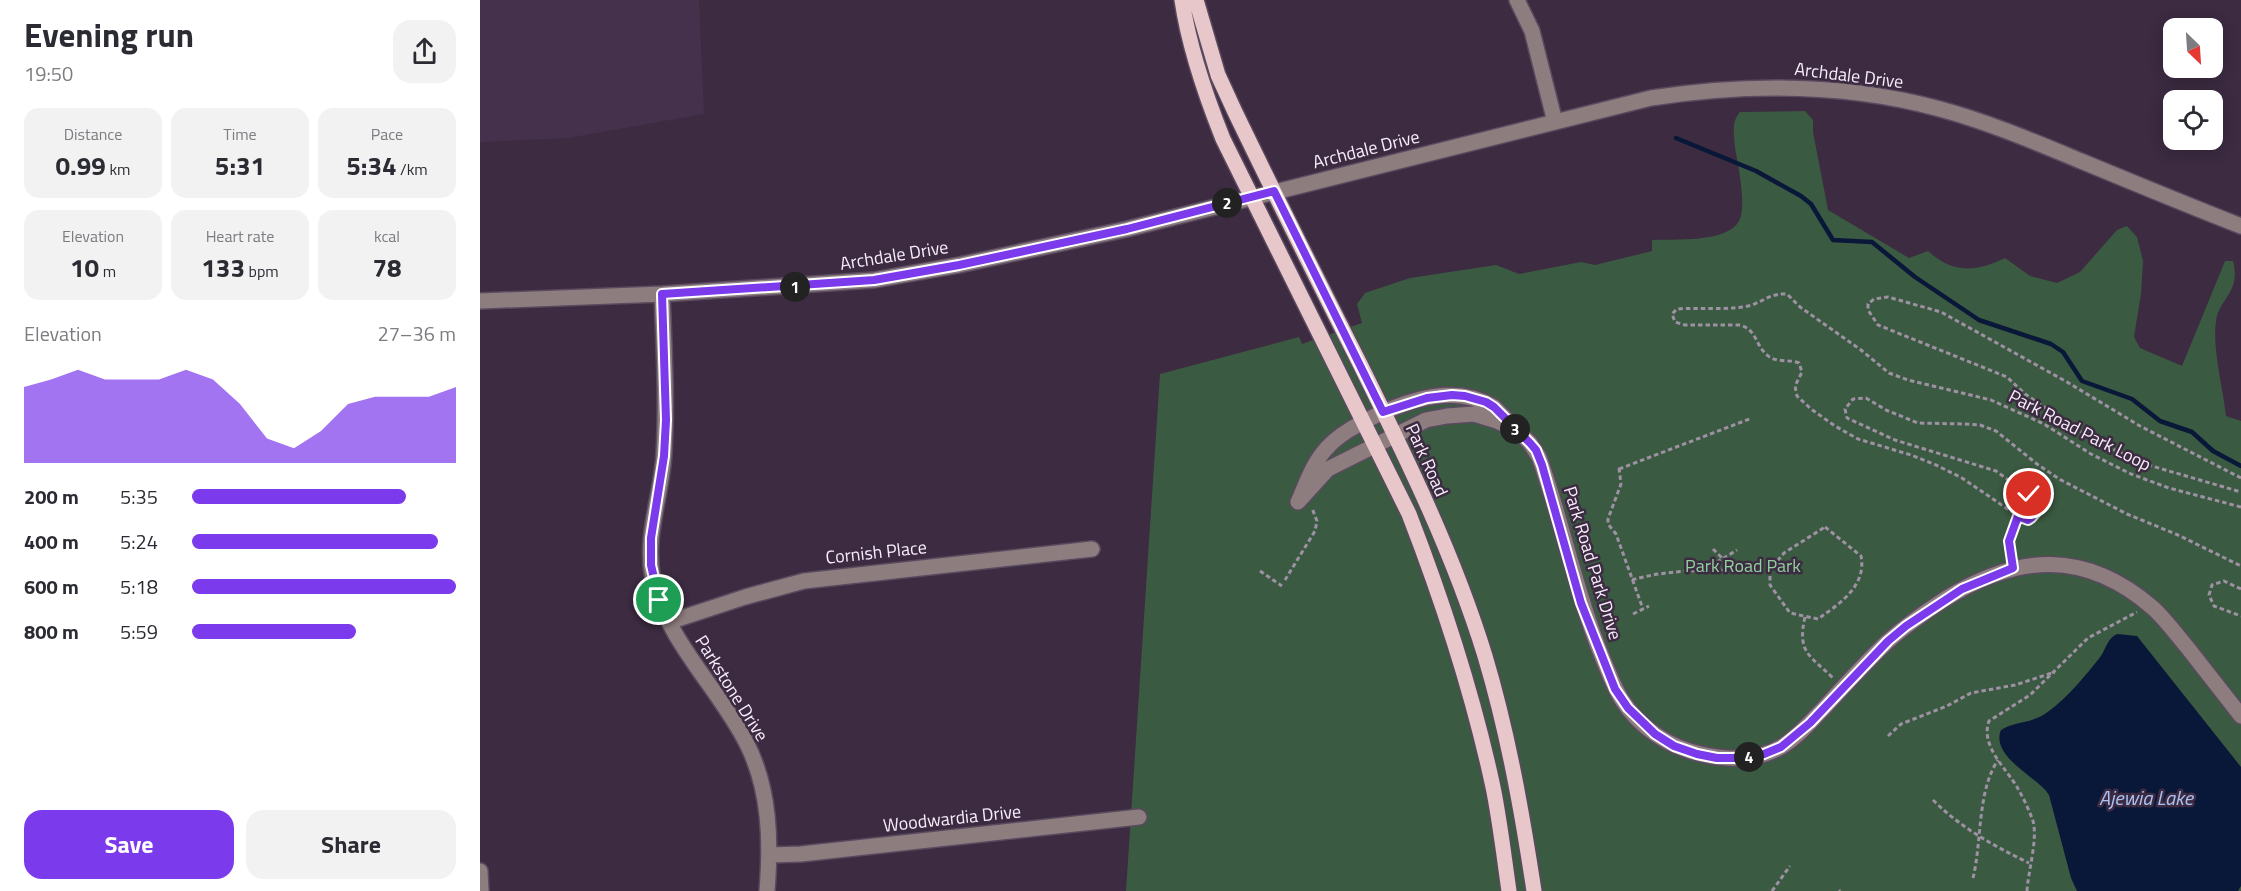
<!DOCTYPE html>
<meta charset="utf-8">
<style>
body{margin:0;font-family:"Titillium Web",sans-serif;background:#f2f2f3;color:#2b2b33;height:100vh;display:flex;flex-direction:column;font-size:22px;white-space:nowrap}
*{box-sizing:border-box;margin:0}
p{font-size:20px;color:#7c7c81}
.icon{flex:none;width:33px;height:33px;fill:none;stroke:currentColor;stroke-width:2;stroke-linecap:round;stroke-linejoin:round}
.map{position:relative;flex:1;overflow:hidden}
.details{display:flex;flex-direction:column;background:#fff;width:480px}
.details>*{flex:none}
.needle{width:39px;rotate:155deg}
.tools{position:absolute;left:1683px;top:18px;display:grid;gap:12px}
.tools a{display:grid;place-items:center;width:60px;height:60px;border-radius:12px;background:#fff;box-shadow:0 3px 15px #0003;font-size:30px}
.pin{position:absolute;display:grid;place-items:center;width:51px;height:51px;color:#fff;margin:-26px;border:3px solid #fff;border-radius:50%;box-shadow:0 2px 6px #0007}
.km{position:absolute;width:30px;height:30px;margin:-15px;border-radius:50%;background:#222;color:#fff;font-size:16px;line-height:30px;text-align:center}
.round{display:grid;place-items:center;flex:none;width:63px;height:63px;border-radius:18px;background:#f2f2f3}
.summary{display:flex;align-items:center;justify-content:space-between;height:102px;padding:0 24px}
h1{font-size:33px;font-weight:700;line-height:45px}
.metrics{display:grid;grid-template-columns:repeat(3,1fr);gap:9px;height:102px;padding:6px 24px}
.metrics div{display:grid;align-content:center;border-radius:15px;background:#f2f2f3;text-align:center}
.metrics b{font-size:26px;font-weight:700}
.metrics small{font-size:16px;font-weight:400}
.metrics p{font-size:16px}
.chart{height:168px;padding:12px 24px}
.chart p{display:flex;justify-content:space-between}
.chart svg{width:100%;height:108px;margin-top:6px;fill:#7c3aed;opacity:.7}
.cta{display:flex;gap:12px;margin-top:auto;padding:12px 24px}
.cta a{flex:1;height:69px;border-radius:18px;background:#7c3aed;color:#fff;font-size:24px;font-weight:700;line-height:69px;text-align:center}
.cta a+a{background:#f2f2f3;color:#2b2b33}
ul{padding:0 24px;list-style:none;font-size:20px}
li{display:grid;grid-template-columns:96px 72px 1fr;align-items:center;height:45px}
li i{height:15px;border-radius:8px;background:#7c3aed}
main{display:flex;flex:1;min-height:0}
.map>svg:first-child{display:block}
.built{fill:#46314d}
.green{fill:#3b5a42}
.water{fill:#091738}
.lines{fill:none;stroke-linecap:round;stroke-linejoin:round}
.stream{stroke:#091738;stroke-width:4.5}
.minor-casing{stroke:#5a4a5f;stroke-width:18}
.major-casing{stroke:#5a4a5f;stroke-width:18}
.path{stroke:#9e91a3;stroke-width:3;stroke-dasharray:4.5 3;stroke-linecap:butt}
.minor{stroke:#8d7d7f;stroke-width:15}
.major{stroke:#e8c7cb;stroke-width:15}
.route-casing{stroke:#fff;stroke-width:12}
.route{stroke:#7c3aed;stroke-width:8}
.labels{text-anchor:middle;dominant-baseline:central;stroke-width:5;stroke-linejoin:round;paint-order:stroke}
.street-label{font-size:18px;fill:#f9eefd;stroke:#3c2b41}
.park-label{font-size:18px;fill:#90d19e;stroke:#3c2b41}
.water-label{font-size:20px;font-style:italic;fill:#a9c2f5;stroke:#3c2b41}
</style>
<main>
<section class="details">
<div class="summary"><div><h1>Evening run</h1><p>19:50</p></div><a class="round"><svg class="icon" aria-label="share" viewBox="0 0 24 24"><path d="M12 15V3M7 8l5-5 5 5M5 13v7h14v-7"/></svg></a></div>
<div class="metrics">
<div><p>Distance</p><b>0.99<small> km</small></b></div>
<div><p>Time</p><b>5:31</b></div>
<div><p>Pace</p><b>5:34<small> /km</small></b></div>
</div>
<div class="metrics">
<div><p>Elevation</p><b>10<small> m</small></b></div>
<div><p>Heart rate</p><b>133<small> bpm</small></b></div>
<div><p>kcal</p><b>78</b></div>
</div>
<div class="chart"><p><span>Elevation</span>27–36 m</p>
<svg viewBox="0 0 160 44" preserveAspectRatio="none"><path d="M0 44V13L10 10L20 6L30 10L40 10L50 10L60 6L70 10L80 20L90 34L100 38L110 31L120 20L130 17L140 17L150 17L160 13V44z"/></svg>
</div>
<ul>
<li><b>200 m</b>5:35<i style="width:81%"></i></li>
<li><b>400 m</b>5:24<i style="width:93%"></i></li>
<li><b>600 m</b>5:18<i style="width:100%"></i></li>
<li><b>800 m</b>5:59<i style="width:62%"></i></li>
</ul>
<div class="cta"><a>Save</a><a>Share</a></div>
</section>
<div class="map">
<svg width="1761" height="891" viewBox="0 0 1761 891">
<rect width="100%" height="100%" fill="#3c2b41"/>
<!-- built -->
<path class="built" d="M0,0H219L224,114L88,138L1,142L0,147Z"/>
<!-- green -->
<path class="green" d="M1325,111L1333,120V132L1348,210L1429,258L1448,251C1473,274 1496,272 1525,258L1550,276L1577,283L1600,272L1637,230L1647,226L1657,237L1663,261L1661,294L1654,337L1660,348L1702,366L1745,261H1753C1761,293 1739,298 1736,321C1732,348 1743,388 1746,416L1761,421V891H646L680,374L819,337L822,344L882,323L877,304L885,293L930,278L1016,265L1039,274L1101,262L1115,265L1172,251V240C1193,239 1248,243 1259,221C1267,207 1258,164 1255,148C1254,135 1251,122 1260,112Z"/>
<!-- water -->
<path class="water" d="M1637,634L1657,636L1761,767V886L1758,891H1597L1591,878L1569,795C1558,777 1510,757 1521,730C1534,721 1553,724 1569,711C1588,697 1606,675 1621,656C1626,648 1628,638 1637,634Z"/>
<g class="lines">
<!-- stream -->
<path class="stream" d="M1196,138L1276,171L1321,196L1331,204L1353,240L1392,242L1435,277L1499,320L1571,344L1583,352L1602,381L1652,399L1680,421L1712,432L1733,451L1761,466"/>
<!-- minor casing -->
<g class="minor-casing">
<path id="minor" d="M1037,0L1052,31L1075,122
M182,294C184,347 187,400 184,453C182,495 164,536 173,579C187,642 239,688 267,744C290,790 291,841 287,891
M0,301L182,294L394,280L479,265L647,229L1171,98C1268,83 1365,83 1460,109C1508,122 1555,142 1601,161C1654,183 1707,205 1761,226
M1037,431L1017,421L994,414L967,416L946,420L848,469L818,502C826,484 833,463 846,449C859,434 877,425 895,416C931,399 976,384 1014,407L1050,443L1059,457C1082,520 1094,586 1119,649C1126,666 1132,684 1142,700C1160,728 1189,747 1221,754C1247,760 1277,761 1301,747C1317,738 1330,722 1343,709C1364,686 1385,663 1407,642C1425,626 1445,612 1465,599C1538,554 1605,549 1673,608C1686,620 1696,634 1707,647C1725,670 1743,693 1761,716
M189,622L265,597L324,581L612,549
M290,855L321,854L659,817
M0,871L1,891"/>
</g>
<!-- major casing -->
<g class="major-casing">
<path id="major" d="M702,0C709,48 725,94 743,139L929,514C963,602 993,694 1013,787C1020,821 1024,857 1029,891
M716,0L738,75L755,112C796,197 838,281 880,364C927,459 974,555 1005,656C1028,733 1042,812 1054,891"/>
</g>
<!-- path -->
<path class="path" d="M1139,468L1141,484L1128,519V524L1136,534L1163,609
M1139,469L1272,418
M1761,478L1660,426L1587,382L1461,312L1408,297L1394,299L1388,304V310L1398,325L1527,377L1545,394L1613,440L1665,464L1761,492
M1761,507L1689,488L1651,474L1611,454L1564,424L1511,400L1428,380L1409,373L1381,350L1320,307L1307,294C1292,293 1285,300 1272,305C1252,311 1218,307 1197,309L1192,314L1195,322L1205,325H1259C1277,329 1275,345 1287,355C1295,363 1309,359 1319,363L1322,372L1315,386L1317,396L1331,409L1355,426L1378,439L1431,455L1456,465L1482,478L1541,518L1548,520L1551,518L1557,511L1553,498L1516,471L1415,440L1367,418L1365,409L1373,399L1386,398L1406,410L1438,423L1484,424L1500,425L1516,431L1557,464L1579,479L1647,514L1698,535L1761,566
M1345,527L1381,556C1387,586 1359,604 1338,619L1310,613L1290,585V570L1304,553Z
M1233,549L1243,559
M1531,554L1529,541L1538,516
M1224,570L1257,550
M780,571L802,586
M805,580L835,531L837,521L832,508
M1152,580C1195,567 1245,571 1290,570
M1761,589L1744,581L1732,585L1729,595L1734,606L1761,616
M1153,614L1169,606
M1325,617C1317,652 1329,655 1353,678
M1408,736L1421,724L1467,706L1491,693L1535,685L1575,672
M1453,800C1481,828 1514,846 1549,863
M1493,878C1502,842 1497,791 1518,760
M1359,890L1360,891
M1292,891L1310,866
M1547,891C1548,872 1558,839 1553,821C1549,810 1543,797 1537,787C1526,768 1500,746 1509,721L1550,695L1608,638L1657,612"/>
<!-- minor -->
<use href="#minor" class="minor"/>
<!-- major -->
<use href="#major" class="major"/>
</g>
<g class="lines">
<!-- route casing -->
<g class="route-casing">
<path id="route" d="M179,600L171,565V538L184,456L186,420L182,294L394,280L479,265L647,229L794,191L903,412L947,398L972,395L985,396L1006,402L1014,407L1050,443L1056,450L1062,465L1101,603L1135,689L1148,708L1175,734L1194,746L1217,754L1237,758H1258L1284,754L1301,747L1330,723L1408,641L1426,626L1482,589L1533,568L1529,541L1538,516L1548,520L1551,518L1557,511L1553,498L1549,494"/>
</g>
<!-- route -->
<use href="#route" class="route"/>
</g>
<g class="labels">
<!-- street labels -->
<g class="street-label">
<text transform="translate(1369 75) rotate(7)">Archdale Drive</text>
<text transform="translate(886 149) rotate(-14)">Archdale Drive</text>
<text transform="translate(414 255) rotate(-9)">Archdale Drive</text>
<text transform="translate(1600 430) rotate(27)">Park Road Park Loop</text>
<text transform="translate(947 460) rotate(66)">Park Road</text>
<text transform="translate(396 552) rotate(-6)">Cornish Place</text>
<text transform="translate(1113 563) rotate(73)">Park Road Park Drive</text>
<text transform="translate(252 688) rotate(58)">Parkstone Drive</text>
<text transform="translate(472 818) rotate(-6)">Woodwardia Drive</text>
</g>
<!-- park labels -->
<g class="park-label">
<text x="1263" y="565">Park Road Park</text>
</g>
<!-- water labels -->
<g class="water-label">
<text x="1666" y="797">Ajewia Lake</text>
</g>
</g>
</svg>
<div class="tools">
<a><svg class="needle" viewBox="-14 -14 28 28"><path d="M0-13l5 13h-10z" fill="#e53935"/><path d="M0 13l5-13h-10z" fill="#7c7c81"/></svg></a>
<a><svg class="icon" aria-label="locate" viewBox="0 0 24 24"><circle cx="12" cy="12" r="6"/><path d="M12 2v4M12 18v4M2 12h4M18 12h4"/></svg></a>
</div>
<div class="pin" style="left:179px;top:600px;background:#1e9e55"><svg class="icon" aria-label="arrive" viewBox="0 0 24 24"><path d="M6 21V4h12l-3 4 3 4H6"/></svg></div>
<div class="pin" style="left:1549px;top:494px;background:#d93025"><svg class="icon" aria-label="check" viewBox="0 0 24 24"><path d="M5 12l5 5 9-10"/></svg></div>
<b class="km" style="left:315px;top:287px">1</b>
<b class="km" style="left:747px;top:203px">2</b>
<b class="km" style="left:1035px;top:429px">3</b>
<b class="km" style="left:1269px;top:757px">4</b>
</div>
</main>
